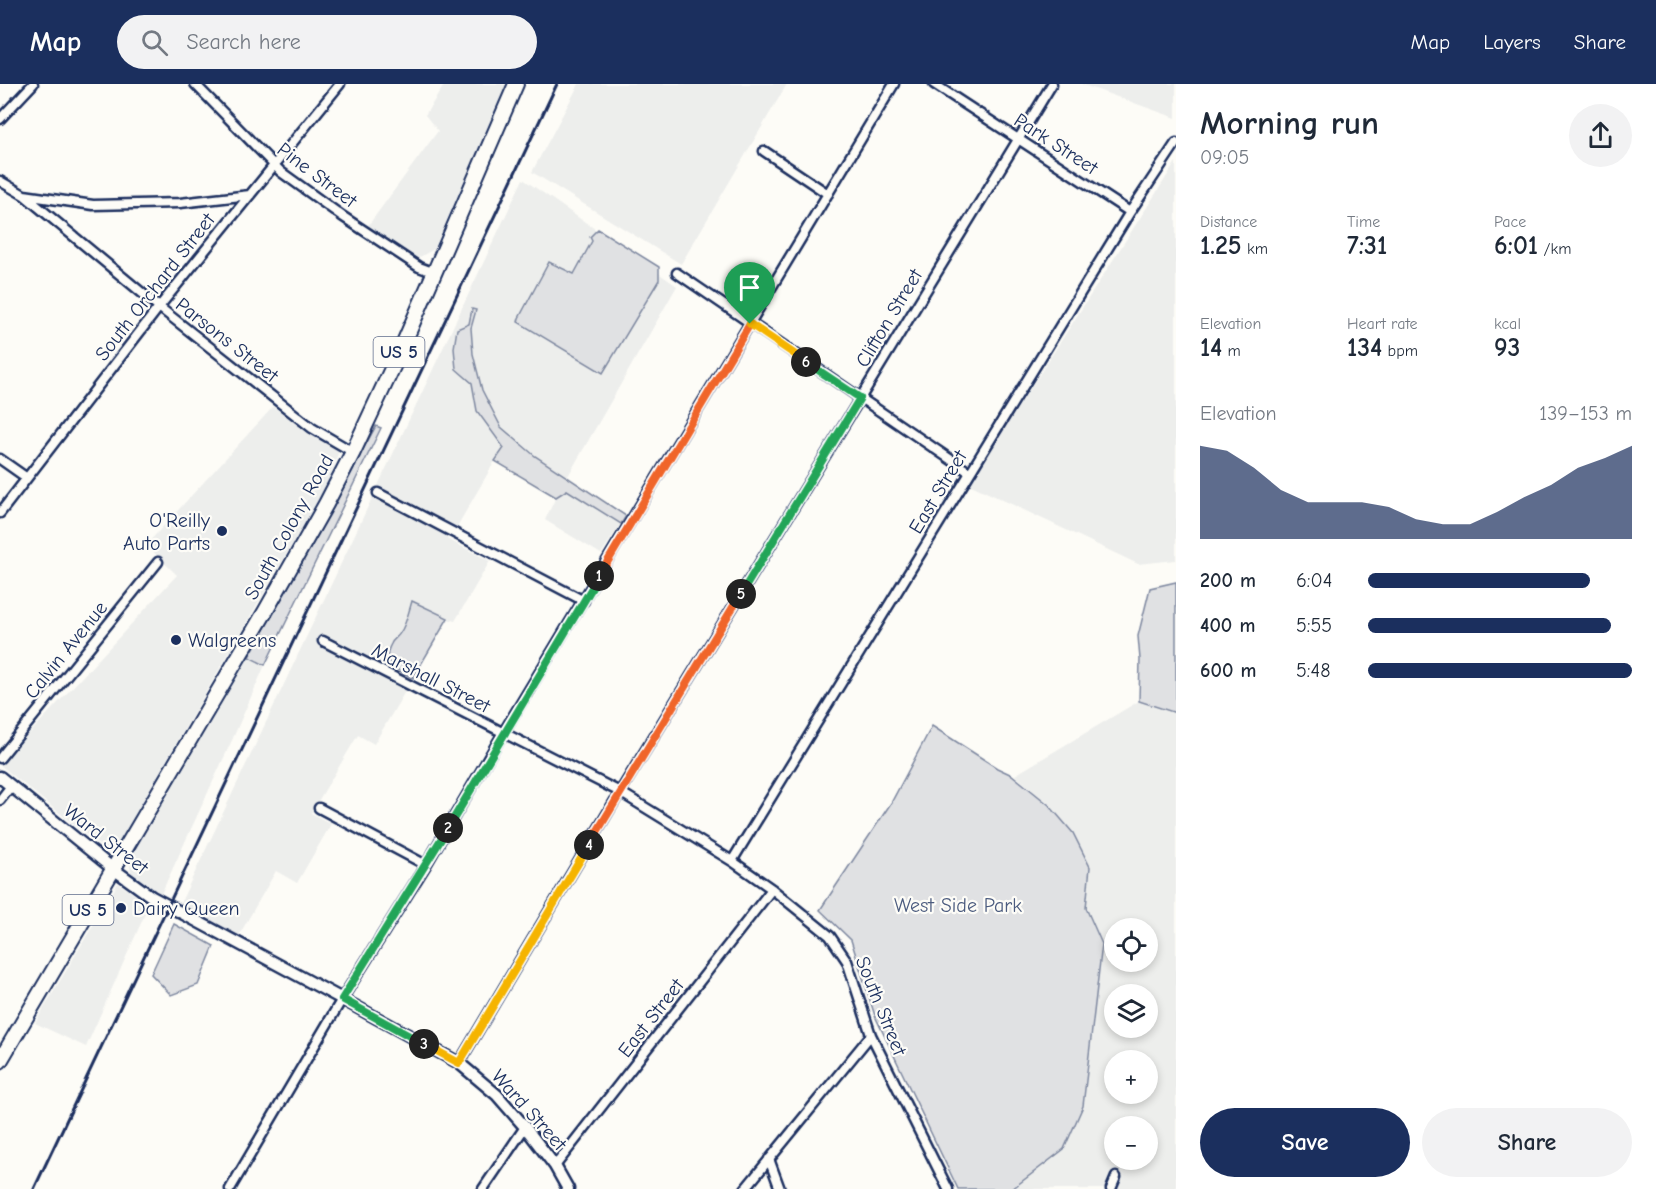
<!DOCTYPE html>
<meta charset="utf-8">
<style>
body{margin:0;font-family:"Comic Neue",sans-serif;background:#f2f2f3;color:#1f2937;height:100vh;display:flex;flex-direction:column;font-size:22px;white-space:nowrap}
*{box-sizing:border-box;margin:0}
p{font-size:20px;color:#747a83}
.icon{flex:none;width:33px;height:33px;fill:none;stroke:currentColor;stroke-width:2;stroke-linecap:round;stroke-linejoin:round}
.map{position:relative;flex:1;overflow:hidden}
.sheet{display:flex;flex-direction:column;background:#fff;width:480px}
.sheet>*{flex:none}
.controls{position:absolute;left:1104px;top:834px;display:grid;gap:12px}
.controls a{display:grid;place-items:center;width:54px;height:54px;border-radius:50%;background:#fff;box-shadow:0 3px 9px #0003;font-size:30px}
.pin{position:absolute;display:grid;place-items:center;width:51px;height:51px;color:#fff;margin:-62px -26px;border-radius:50% 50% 50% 0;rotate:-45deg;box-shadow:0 0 6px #0007}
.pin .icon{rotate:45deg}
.km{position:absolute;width:30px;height:30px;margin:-15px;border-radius:50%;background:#222;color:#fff;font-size:16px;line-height:30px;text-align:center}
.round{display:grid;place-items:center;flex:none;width:63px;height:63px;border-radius:32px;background:#f2f2f3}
.headline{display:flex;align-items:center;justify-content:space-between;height:102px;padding:0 24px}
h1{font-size:33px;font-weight:800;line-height:45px}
.metrics{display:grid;grid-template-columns:repeat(3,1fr);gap:9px;height:102px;padding:6px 24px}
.metrics div{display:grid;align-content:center}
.metrics b{font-size:26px;font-weight:800}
.metrics small{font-size:16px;font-weight:400}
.metrics p{font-size:16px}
.chart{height:168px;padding:12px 24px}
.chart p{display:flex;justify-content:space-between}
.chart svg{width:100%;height:108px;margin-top:6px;fill:#1b2f5e;opacity:.7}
.primary-button{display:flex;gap:12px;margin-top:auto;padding:12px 24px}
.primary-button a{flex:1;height:69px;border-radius:36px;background:#1b2f5e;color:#fff;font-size:24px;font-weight:800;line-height:69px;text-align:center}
.primary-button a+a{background:#f2f2f3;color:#1f2937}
ul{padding:0 24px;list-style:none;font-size:20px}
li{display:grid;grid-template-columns:96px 72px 1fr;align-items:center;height:45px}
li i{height:15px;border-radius:8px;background:#1b2f5e}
header{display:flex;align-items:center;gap:36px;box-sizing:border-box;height:84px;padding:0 30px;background:#1b2f5e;color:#fff}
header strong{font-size:28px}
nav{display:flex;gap:33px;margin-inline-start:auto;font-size:21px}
.search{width:420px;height:54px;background:#f2f2f3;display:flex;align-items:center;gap:15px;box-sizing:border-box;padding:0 21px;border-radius:33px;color:#747a83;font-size:22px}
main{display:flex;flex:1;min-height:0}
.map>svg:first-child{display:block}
.built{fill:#edeeec;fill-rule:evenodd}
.green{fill:#e0e1e3;stroke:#7e88a0;stroke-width:1.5}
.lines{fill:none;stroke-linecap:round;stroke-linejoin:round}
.minor-casing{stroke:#1b2f5e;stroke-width:13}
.tertiary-casing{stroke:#1b2f5e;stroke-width:15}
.primary-casing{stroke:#1b2f5e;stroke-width:18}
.minor{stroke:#fdfcf7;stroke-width:8}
.tertiary{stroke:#fdfcf7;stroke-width:10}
.primary{stroke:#fdfcf7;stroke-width:14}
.rail{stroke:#1b2f5e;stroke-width:3}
.split-1-casing{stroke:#fff;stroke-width:12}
.split-2-casing{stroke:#fff;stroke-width:12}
.split-3-casing{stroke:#fff;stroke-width:12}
.split-4-casing{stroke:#fff;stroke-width:12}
.split-5-casing{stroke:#fff;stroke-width:12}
.split-6-casing{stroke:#fff;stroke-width:12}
.split-7-casing{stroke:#fff;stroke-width:12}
.split-1{stroke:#f0652b;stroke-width:8}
.split-2{stroke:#22a559;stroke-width:8}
.split-3{stroke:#22a559;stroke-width:8}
.split-4{stroke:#f5b400;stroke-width:8}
.split-5{stroke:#f0652b;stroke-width:8}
.split-6{stroke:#22a559;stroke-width:8}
.split-7{stroke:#f5b400;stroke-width:8}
.poi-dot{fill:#1b2f5e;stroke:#fdfcf7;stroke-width:2}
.labels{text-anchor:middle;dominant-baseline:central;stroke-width:4.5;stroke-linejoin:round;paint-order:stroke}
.shield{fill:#fdfcf7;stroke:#5f6c8c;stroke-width:1.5}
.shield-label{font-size:18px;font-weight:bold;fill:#1b2f5e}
.street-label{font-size:20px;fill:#1b2f5e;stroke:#fdfcf7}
.poi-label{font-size:20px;fill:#1b2f5e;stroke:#fdfcf7;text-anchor:start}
.park-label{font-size:20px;fill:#4c5c7f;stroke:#fdfcf7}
</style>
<header>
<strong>Map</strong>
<div class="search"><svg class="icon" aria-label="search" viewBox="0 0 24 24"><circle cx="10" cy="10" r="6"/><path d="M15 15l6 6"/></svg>Search here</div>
<nav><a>Map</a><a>Layers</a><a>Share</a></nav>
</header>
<main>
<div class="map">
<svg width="1176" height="1105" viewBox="0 0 1176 1105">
<rect width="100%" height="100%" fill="#fdfcf7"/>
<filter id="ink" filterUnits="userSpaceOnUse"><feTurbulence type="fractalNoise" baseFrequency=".0167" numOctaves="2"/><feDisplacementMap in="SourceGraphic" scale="12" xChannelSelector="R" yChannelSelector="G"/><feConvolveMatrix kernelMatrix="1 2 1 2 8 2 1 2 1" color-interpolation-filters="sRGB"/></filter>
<g filter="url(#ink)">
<!-- built -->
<path class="built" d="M445,0H507L434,165L418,174L367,143L438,47L425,31Z
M579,0H787L681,180L532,88Z
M1081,0H1176V34Z
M1176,78V476L1138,480L969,400Z
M523,95L677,202L568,392L626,432L601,470L545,436L556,413L495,377L455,446L447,455L490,477L455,537L448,535L374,660L358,651L311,729L331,740L297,799L276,787L238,853L180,820Z
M273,323L339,367L326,402L114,766H105L0,681L177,491L146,461Z
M249,573L265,581L233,654L161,810L155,808L131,789L129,777Z
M1139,617L1176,629V1105H1012L1102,860L1086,824L1090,783L1040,713L1015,691ZM1114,844H1148V878H1114ZM1114,910H1148V944H1114ZM1114,976H1148V1010H1114ZM1114,1042H1148V1076H1114Z
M118,799L149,821L86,963L35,939Z"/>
<!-- green -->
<path class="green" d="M598,145L659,183V196L603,289L518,238L519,234L549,178L574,190L592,157L590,153Z
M472,225L476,226L471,244L473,270L482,306L501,343L535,372L626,432L621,440L567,406L556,413L495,377L504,364L477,327L472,299L456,285L454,264L457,245L469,240Z
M376,342L381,344L265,581L249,573Z
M1176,498V629L1139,617L1140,575L1138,552L1150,504Z
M412,517L448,534L413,594C397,586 380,580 391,560C393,555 398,553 400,549C406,541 409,527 412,517Z
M932,642L997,684L1012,691L1049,721L1073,749L1090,783L1086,824L1102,860L1083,1022L1064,1065L1012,1105H958L875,932L851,856L820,826L891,719Z
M174,840L214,862L198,901L171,911L151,890Z"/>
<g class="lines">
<!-- minor casing -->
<g class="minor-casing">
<path id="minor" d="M195,0L281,88L342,132L419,183L435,189
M934,0L1130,128
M0,35L33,0
M764,67L828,110
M0,97L24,111L159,223L312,344L353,368
M24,111L93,121L180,119L250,111
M677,189L969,388
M0,375L27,394
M378,409L584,517
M0,429L159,223L340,0
M323,557L620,708L732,777L772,805L830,852L847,877L871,951L948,1105
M0,674L158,478
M0,716L11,702
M319,724L426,781
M732,777L1130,128L1176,59
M459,979L620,708L1052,0
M769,1075L780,1105
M555,1082L772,805
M230,1105L342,915L426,781L503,649L894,0
M483,1105L525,1043
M745,1105L871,951
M1111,1105L1116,1093"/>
</g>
<!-- tertiary casing -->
<g class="tertiary-casing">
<path id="tertiary" d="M0,693L112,784L152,813L342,915L459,979L497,1011L525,1043L555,1082L568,1105"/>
</g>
<!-- primary casing -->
<g class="primary-casing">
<path id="primary" d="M0,977L265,528L326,420L353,368L403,261L516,0"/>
</g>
<!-- minor -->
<use href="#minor" class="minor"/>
<!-- tertiary -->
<use href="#tertiary" class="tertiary"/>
<!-- primary -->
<use href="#primary" class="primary"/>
<!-- rail -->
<path class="rail" d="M34,1105L557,0"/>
</g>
</g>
<g class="lines" filter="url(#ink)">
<!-- split-1 casing -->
<g class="split-1-casing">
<path id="split-1" d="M599,492L750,240"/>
</g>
<!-- split-2 casing -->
<g class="split-2-casing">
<path id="split-2" d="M448,744L599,492"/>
</g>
<!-- split-3 casing -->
<g class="split-3-casing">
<path id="split-3" d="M424,960L342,915L448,744"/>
</g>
<!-- split-4 casing -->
<g class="split-4-casing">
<path id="split-4" d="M424,960L459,979L589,761"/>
</g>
<!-- split-5 casing -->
<g class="split-5-casing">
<path id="split-5" d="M589,761L741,510"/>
</g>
<!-- split-6 casing -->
<g class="split-6-casing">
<path id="split-6" d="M741,510L860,314L806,278"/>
</g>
<!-- split-7 casing -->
<g class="split-7-casing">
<path id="split-7" d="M750,240L806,278"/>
</g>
<!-- split-1 -->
<use href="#split-1" class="split-1"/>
<!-- split-2 -->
<use href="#split-2" class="split-2"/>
<!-- split-3 -->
<use href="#split-3" class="split-3"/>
<!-- split-4 -->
<use href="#split-4" class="split-4"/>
<!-- split-5 -->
<use href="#split-5" class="split-5"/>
<!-- split-6 -->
<use href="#split-6" class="split-6"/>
<!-- split-7 -->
<use href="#split-7" class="split-7"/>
</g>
<!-- markers -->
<g class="poi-dot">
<circle cx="222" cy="447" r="6"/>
<circle cx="176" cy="556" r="6"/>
<circle cx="121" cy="824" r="6"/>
</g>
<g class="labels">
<!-- shield labels -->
<g class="shield">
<rect x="373.5" y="253" width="51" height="30" rx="4.5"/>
<rect x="62.5" y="811" width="51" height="30" rx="4.5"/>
</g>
<g class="shield-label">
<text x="399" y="268">US 5</text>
<text x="88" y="826">US 5</text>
</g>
<!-- street labels -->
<g class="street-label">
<text transform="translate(1056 60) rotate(33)">Park Street</text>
<text transform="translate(317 91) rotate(37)">Pine Street</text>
<text transform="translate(155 203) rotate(-52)">South Orchard Street</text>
<text transform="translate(889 234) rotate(-59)">Clifton Street</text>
<text transform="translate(227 256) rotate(38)">Parsons Street</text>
<text transform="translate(938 408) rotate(-59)">East Street</text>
<text transform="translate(289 443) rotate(-61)">South Colony Road</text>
<text transform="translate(66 566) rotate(-51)">Calvin Avenue</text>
<text transform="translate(431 594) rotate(27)">Marshall Street</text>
<text transform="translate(106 755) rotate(38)">Ward Street</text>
<text transform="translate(881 922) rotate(68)">South Street</text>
<text transform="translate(651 934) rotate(-52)">East Street</text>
<text transform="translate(529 1026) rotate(48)">Ward Street</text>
</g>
<!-- poi labels -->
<g class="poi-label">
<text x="210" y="436" text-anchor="end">O'Reilly<tspan x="210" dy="23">Auto Parts</tspan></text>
<text x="188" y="556">Walgreens</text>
<text x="133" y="824">Dairy Queen</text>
</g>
<!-- park labels -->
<g class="park-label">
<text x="958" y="821">West Side Park</text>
</g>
</g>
</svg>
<div class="controls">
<a><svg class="icon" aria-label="locate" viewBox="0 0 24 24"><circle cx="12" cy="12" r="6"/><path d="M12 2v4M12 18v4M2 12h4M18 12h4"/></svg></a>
<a><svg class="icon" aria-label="layers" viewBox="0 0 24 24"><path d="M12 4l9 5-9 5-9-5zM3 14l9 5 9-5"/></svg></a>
<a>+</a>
<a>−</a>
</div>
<div class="pin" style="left:750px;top:240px;background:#1e9e55"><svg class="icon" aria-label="arrive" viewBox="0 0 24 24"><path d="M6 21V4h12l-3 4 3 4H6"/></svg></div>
<b class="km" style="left:599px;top:492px">1</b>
<b class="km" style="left:448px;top:744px">2</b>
<b class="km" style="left:424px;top:960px">3</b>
<b class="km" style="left:589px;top:761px">4</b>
<b class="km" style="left:741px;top:510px">5</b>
<b class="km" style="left:806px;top:278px">6</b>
</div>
<section class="sheet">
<div class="headline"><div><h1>Morning run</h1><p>09:05</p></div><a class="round"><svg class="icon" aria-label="share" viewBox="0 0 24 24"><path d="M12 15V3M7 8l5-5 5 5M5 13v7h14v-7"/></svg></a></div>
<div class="metrics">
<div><p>Distance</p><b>1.25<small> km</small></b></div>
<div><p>Time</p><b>7:31</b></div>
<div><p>Pace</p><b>6:01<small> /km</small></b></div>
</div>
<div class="metrics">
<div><p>Elevation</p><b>14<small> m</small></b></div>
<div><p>Heart rate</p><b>134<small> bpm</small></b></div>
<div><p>kcal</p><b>93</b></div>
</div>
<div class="chart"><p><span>Elevation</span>139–153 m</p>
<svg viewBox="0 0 160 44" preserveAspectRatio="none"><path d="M0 44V6L10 8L20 15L30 24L40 29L50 29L60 29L70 31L80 36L90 38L100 38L110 33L120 27L130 22L140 15L150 11L160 6V44z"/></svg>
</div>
<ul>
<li><b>200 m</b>6:04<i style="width:84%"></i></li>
<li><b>400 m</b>5:55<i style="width:92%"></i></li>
<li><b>600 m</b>5:48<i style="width:100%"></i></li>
</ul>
<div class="primary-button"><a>Save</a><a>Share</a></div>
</section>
</main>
